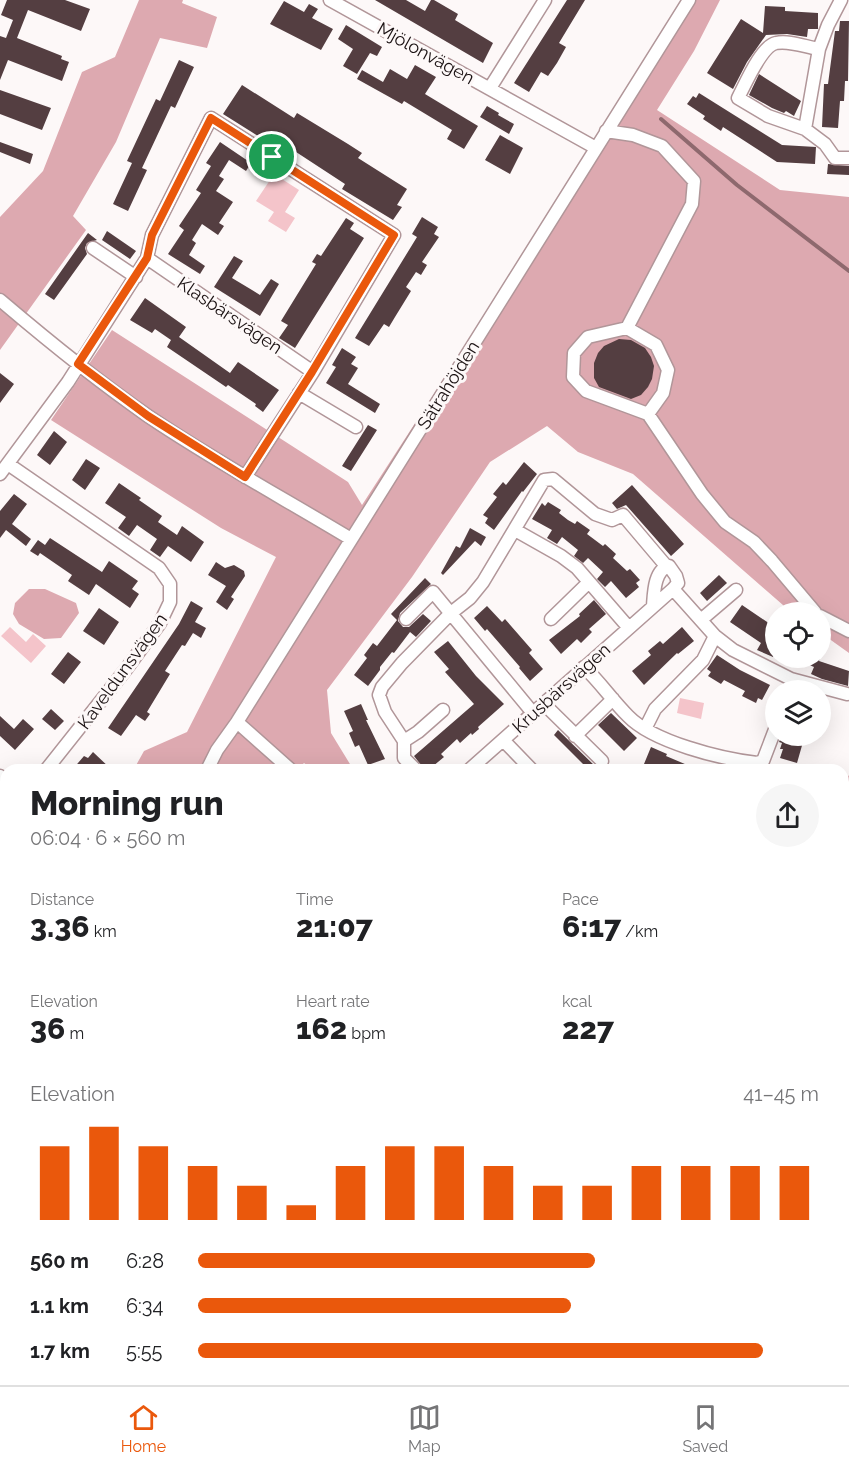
<!DOCTYPE html>
<meta charset="utf-8">
<style>
body{margin:0;font-family:Raleway,sans-serif;background:#f6f6f6;color:#202124;height:100vh;display:flex;flex-direction:column;font-size:22px;white-space:nowrap}
*{box-sizing:border-box;margin:0}
p{font-size:20px;color:#757577}
.icon{flex:none;width:33px;height:33px;fill:none;stroke:currentColor;stroke-width:2;stroke-linecap:round;stroke-linejoin:round}
.map{position:relative;flex:1;overflow:hidden}
.drawer{position:absolute;left:0px;top:764px;width:849px;height:622px;display:flex;flex-direction:column;background:#fff;border-radius:18px 18px 0 0;box-shadow:0 6px 24px #0002}
.drawer>*{flex:none}
.controls{position:absolute;left:765px;top:602px;display:grid;gap:12px}
.controls a{display:grid;place-items:center;width:66px;height:66px;border-radius:50%;background:#fff;box-shadow:0 6px 24px #0002;font-size:30px}
.pin{position:absolute;display:grid;place-items:center;width:51px;height:51px;color:#fff;margin:-26px;border:3px solid #fff;border-radius:50%;box-shadow:0 2px 6px #0007}
.round{display:grid;place-items:center;flex:none;width:63px;height:63px;border-radius:32px;background:#f6f6f6}
.summary{display:flex;align-items:center;justify-content:space-between;height:102px;padding:0 30px}
h1{font-size:33px;font-weight:800;line-height:45px}
.figures{display:grid;grid-template-columns:repeat(3,1fr);gap:9px;height:102px;padding:6px 30px}
.figures div{display:grid;align-content:center}
.figures b{font-size:30px;font-weight:800}
.figures small{font-size:16px;font-weight:400}
.figures p{font-size:16px}
.chart{height:168px;padding:12px 30px}
.chart p{display:flex;justify-content:space-between}
.chart svg{width:100%;height:108px;margin-top:6px;stroke:#ea580c;stroke-width:6}
ul{padding:0 30px;list-style:none;font-size:20px}
li{display:grid;grid-template-columns:96px 72px 1fr;align-items:center;height:45px}
li i{height:15px;border-radius:8px;background:#ea580c}
.tabs{display:flex;justify-content:space-around;align-items:center;height:84px;border-top:2px solid #e0e0e0;background:#fff;font-size:16px;color:#757577}
.tabs a{display:grid;justify-items:center;gap:3px}
.tabs .on{color:#ea580c}
.map>svg:first-child{display:block}
.green{fill:#f4c4ca}
.forest{fill:#dda9b0}
.lines{fill:none;stroke-linecap:round;stroke-linejoin:round}
.stream{stroke:#8e696e;stroke-width:4}
.building{fill:#543e41}
.minor-casing{stroke:#b19699;stroke-width:15}
.minor{stroke:#fff;stroke-width:12}
.route-casing{stroke:#fff;stroke-width:12}
.route{stroke:#ea580c;stroke-width:8}
.labels{text-anchor:middle;dominant-baseline:central;stroke-width:6;stroke-linejoin:round;paint-order:stroke}
.street-label{font-size:18px;fill:#1a1112;stroke:#fdf8f8}
</style>
<div class="map">
<svg width="849" height="1385" viewBox="0 0 849 1385">
<rect width="100%" height="100%" fill="#fdf8f8"/>
<!-- green -->
<path class="green" d="M274,174L299,190L285,212L295,218L286,232L268,221L274,212L256,201Z
M10,627L26,642L33,634L46,646L31,663L1,636Z
M680,698L704,703L701,719L677,713Z"/>
<!-- forest -->
<path class="forest" d="M139,0H183L182,3L217,17L207,48L160,38L116,142L73,216L86,230L0,350V217L43,171L82,72L115,57Z
M683,0H720L694,51L657,110L780,190L849,197V653L821,633L820,612H791L633,474L578,452L547,426L490,462L412,577L327,690L331,733L353,769H312L304,763L297,770L134,769L144,751L187,732L276,557L221,528L51,420L112,330L348,482L362,505L657,50Z
M29,589H45L76,603L79,613L61,638L44,639L19,624L13,614L15,603Z
M849,775V1385H641L658,1380H843V1045L845,994L843,990V785Z
M0,868L6,872V952L0,946Z
M6,961V1075L0,1072V965Z
M6,1308V1380H157L154,1385H0V1317Z"/>
<g class="lines">
<!-- stream -->
<path class="stream" d="M661,119L737,185L849,271"/>
</g>
<!-- building -->
<path class="building" d="M7,0H65L90,9L81,31L28,10L17,38L62,56L61,59L69,62L62,81L8,60L0,80V36L6,38L13,20L1,15Z
M375,0H406L425,11L431,0H434L458,14L455,20L493,43L483,63Z
M567,0H585L559,43L566,47L557,63L548,76L541,72L529,92L514,83Z
M284,1L304,12L309,4L318,9L312,18L333,29L321,50L270,24Z
M765,6L785,7V11L818,13V29H808L807,37L787,34L766,35L747,62L733,89L707,73L741,19L763,33Z
M840,21H849L848,81H845L844,101H840L838,128L822,127L824,84H828L835,31H839Z
M346,25L382,47L377,56L370,53L357,74L343,66L353,49L338,39Z
M179,60L194,67L175,108L171,106L142,168L147,170L128,211L113,204L132,163L127,161L156,99L160,101Z
M415,65L436,77L425,94L478,126L464,149L447,139L452,130L404,101L402,104L357,79L362,70L383,82L390,69L407,79Z
M759,74L801,101L794,116L786,111L784,113L772,108L749,95Z
M242,85L294,118L297,113L348,144L362,153L358,158L407,189L397,205L402,207L393,220L342,189L345,184L293,150L277,141L274,146L223,114Z
M0,90L51,108L42,130L0,114Z
M699,93L782,145L816,147L815,164L777,162L723,127L721,131L703,119L705,116L687,104L693,96L696,98Z
M487,106L499,113L498,115L514,124L509,134L480,117Z
M500,135L523,148L510,174L485,160Z
M0,142L33,154L30,164L0,152Z
M220,142L251,163L246,171L229,160L219,176L224,179L216,191L233,202L219,223L224,226L218,235L202,224L192,240L196,243L189,255L205,266L200,274L168,254L184,230L179,226L201,193L196,190L211,166L206,163Z
M828,164L849,166V175L827,174Z
M422,217L438,227L434,234L439,237L422,262L427,265L421,275L416,272L406,287L411,291L395,317L389,327L384,324L369,346L355,338L417,237L412,234Z
M346,218L354,223L350,229L364,238L295,348L279,338L288,325L281,321L316,264L312,262L317,254L321,256Z
M107,231L136,251L130,259L102,240Z
M88,233L97,240L87,243L85,248L87,254L54,300L45,294Z
M234,256L243,261L232,278L252,290L260,295L271,279L279,284L260,316L214,287Z
M145,298L186,327L179,337L230,373L238,362L279,390L263,412L255,406L256,404L228,385L226,387L167,347L171,340L155,329L152,333L130,320Z
M619,339L631,340L645,348L651,357L654,366L652,379L648,387L641,395L631,399L599,387L594,378V363L598,353L604,346Z
M342,348L356,357L351,364L358,368L348,384L380,404L375,413L326,383L336,367L332,365Z
M0,373L14,384L0,403Z
M368,425L377,430L351,471L342,466Z
M54,431L67,442L50,465L37,455Z
M86,459L100,468L85,490L72,480Z
M524,462L537,474L523,492L522,491L494,530L485,523L488,518L483,515L497,497L493,494L503,482L506,485Z
M119,483L141,498L139,500L162,516L158,522L177,535L182,526L204,542L191,562L168,546L160,557L150,550L157,539L137,525L129,536L118,528L126,517L105,503Z
M632,485L684,544L671,556L626,505L617,509L612,503Z
M14,494L27,504L12,524L31,539L26,546L6,530L0,538V511Z
M548,502L561,510L559,513L568,520L575,524L577,521L590,530L587,534L603,546L605,544L616,554L613,558L627,571L630,569L640,580L636,583L639,587L626,598L611,581L605,587L597,579L603,572L588,558L583,563L574,556L578,550L562,537L557,544L547,538L552,530L532,519L542,503L545,506Z
M470,528L486,537L481,546L475,541L443,575L441,573L456,546L460,548Z
M50,538L102,572L109,561L138,581L132,589L139,594L130,608L96,584L89,595L68,581L72,575L40,553L38,556L30,551L38,540L45,545Z
M216,562L225,568L234,565L244,571L245,576L231,597L234,599L227,610L216,602L226,586L208,575Z
M719,575L727,583L707,601L700,593Z
M425,578L431,584L400,613L398,621L403,627H409L423,614L431,621L416,637L410,632L394,653L392,652L380,667V670L368,686L354,675L367,658L364,655L373,643L377,646L397,620L391,614Z
M594,600L606,614L589,629L592,632L581,643L577,639L561,654L549,640L580,616L579,614Z
M191,601L203,608L195,622L206,628L201,638L193,633L185,646L182,645L165,671L170,674L147,712L150,714L145,721L136,715L121,736L108,728L179,624Z
M742,605L776,628V651L773,657L757,650L761,643L730,622Z
M487,606L502,622L505,619L532,650L529,653L543,669L530,681L519,668L520,667L487,629L485,631L474,618Z
M99,608L119,622L104,645L83,631Z
M682,627L694,641L678,654L677,653L644,685L632,671L651,655L648,651L660,641L663,644Z
M448,641L476,676L504,704L478,727L479,729L472,735L471,733L460,743L457,739L441,754L444,757L432,767L429,764L424,769L414,756L474,704L445,672L449,669L434,652Z
M68,652L81,662L64,684L51,674Z
M717,655L740,670L770,685L762,700L758,698L756,703L742,696L745,691L724,680L721,684L708,676L711,672L707,669Z
M791,657H820L819,661L849,671L848,686L822,679L811,674L814,667Z
M361,704L368,720H366L385,759L368,765L359,745L355,747L349,733L353,731L344,711Z
M51,709L64,721L55,730L42,719Z
M611,713L637,738L624,751L598,725Z
M0,716L14,729L23,719L34,729L15,750L0,736Z
M558,730L596,767L594,770H589L554,735Z
M782,735H805L797,763L780,758L783,749H780L782,743L779,742Z
M651,747L667,754L666,756L699,770H659L644,764Z
M93,752L112,770H72L84,756L88,758Z"/>
<g class="lines">
<!-- minor casing -->
<g class="minor-casing">
<path id="minor" d="M330,0L596,148
M819,49C806,47 789,40 776,43C761,46 745,85 738,98L768,116L805,129L825,144L835,158H849
M490,88L545,0
M211,118L394,235L313,372L147,258L152,235Z
M805,129L819,49L828,25L841,0
M606,131L633,135L662,146L694,181L692,204L627,328L588,337L574,353L573,377L586,391L648,414L663,393L668,370L656,345L627,328
M93,248L136,277
M0,300C47,340 96,380 148,416C213,460 283,498 351,539
M299,393L356,427
M648,414L702,494L725,522L754,542L772,561L815,612
M8,464L159,568L170,584V602L160,623L127,668L46,770
M0,474L68,382L147,258
M245,477L313,372
M515,530L561,556L577,568L629,628
M673,589L715,636L733,650L791,679L847,694
M820,616L849,631
M406,619L433,592L533,713
M551,619L589,582
M702,619L736,590
M584,667C600,682 612,700 628,716C653,742 721,759 757,763L763,761L776,727
M544,704L602,761
M237,722L291,770
M645,729L655,709L703,660L715,636
M575,736L613,699
M503,740L532,770
M404,741L418,732L443,710
M207,770L217,750L237,722L689,0
M416,770L404,758V741L385,712L379,695L382,687L402,663L451,613L470,598L483,582L544,480L553,479L595,514L612,520L623,515L667,567
M469,770L673,589L678,583L676,576L669,566C654,570 654,593 653,606
M0,776L6,781
M0,999L6,994
M431,1380V1385
M216,1385L223,1380
M403,1385L405,1380"/>
</g>
<!-- minor -->
<use href="#minor" class="minor"/>
</g>
<g class="lines">
<!-- route casing -->
<g class="route-casing">
<path id="route" d="M211,118L394,235L312,372L245,477L148,416L78,364L147,258L152,235Z"/>
</g>
<!-- route -->
<use href="#route" class="route"/>
</g>
<g class="labels">
<!-- street labels -->
<g class="street-label">
<text transform="translate(426 53) rotate(29)">Mjölonvägen</text>
<text transform="translate(230 315) rotate(34)">Klasbärsvägen</text>
<text transform="translate(448 385) rotate(-58)">Sätrahöjden</text>
<text transform="translate(122 671) rotate(-54)">Kaveldunsvägen</text>
<text transform="translate(561 688) rotate(-42)">Krusbärsvägen</text>
</g>
</g>
</svg>
<div class="controls">
<a><svg class="icon" aria-label="locate" viewBox="0 0 24 24"><circle cx="12" cy="12" r="6"/><path d="M12 2v4M12 18v4M2 12h4M18 12h4"/></svg></a>
<a><svg class="icon" aria-label="layers" viewBox="0 0 24 24"><path d="M12 4l9 5-9 5-9-5zM3 14l9 5 9-5"/></svg></a>
</div>
<div class="pin" style="left:272px;top:157px;background:#1e9e55"><svg class="icon" aria-label="arrive" viewBox="0 0 24 24"><path d="M6 21V4h12l-3 4 3 4H6"/></svg></div>
<section class="drawer">
<div class="summary"><div><h1>Morning run</h1><p>06:04 · 6 × 560 m</p></div><a class="round"><svg class="icon" aria-label="share" viewBox="0 0 24 24"><path d="M12 15V3M7 8l5-5 5 5M5 13v7h14v-7"/></svg></a></div>
<div class="figures">
<div><p>Distance</p><b>3.36<small> km</small></b></div>
<div><p>Time</p><b>21:07</b></div>
<div><p>Pace</p><b>6:17<small> /km</small></b></div>
</div>
<div class="figures">
<div><p>Elevation</p><b>36<small> m</small></b></div>
<div><p>Heart rate</p><b>162<small> bpm</small></b></div>
<div><p>kcal</p><b>227</b></div>
</div>
<div class="chart"><p><span>Elevation</span>41–45 m</p>
<svg viewBox="0 0 160 44" preserveAspectRatio="none"><path d="M5 44V14M15 44V6M25 44V14M35 44V22M45 44V30M55 44V38M65 44V22M75 44V14M85 44V14M95 44V22M105 44V30M115 44V30M125 44V22M135 44V22M145 44V22M155 44V22"/></svg>
</div>
<ul>
<li><b>560 m</b>6:28<i style="width:64%"></i></li>
<li><b>1.1 km</b>6:34<i style="width:60%"></i></li>
<li><b>1.7 km</b>5:55<i style="width:91%"></i></li>
</ul>
</section>
</div>
<nav class="tabs">
<a class="on"><svg class="icon" aria-label="home" viewBox="0 0 24 24"><path d="M3 11l9-7 9 7M6 9v11h12V9"/></svg>Home</a>
<a><svg class="icon" aria-label="map" viewBox="0 0 24 24"><path d="M3 6l6-2 6 2 6-2v14l-6 2-6-2-6 2zM9 4v14M15 6v14"/></svg>Map</a>
<a><svg class="icon" aria-label="saved" viewBox="0 0 24 24"><path d="M7 4h10v16l-5-4-5 4z"/></svg>Saved</a>
</nav>
